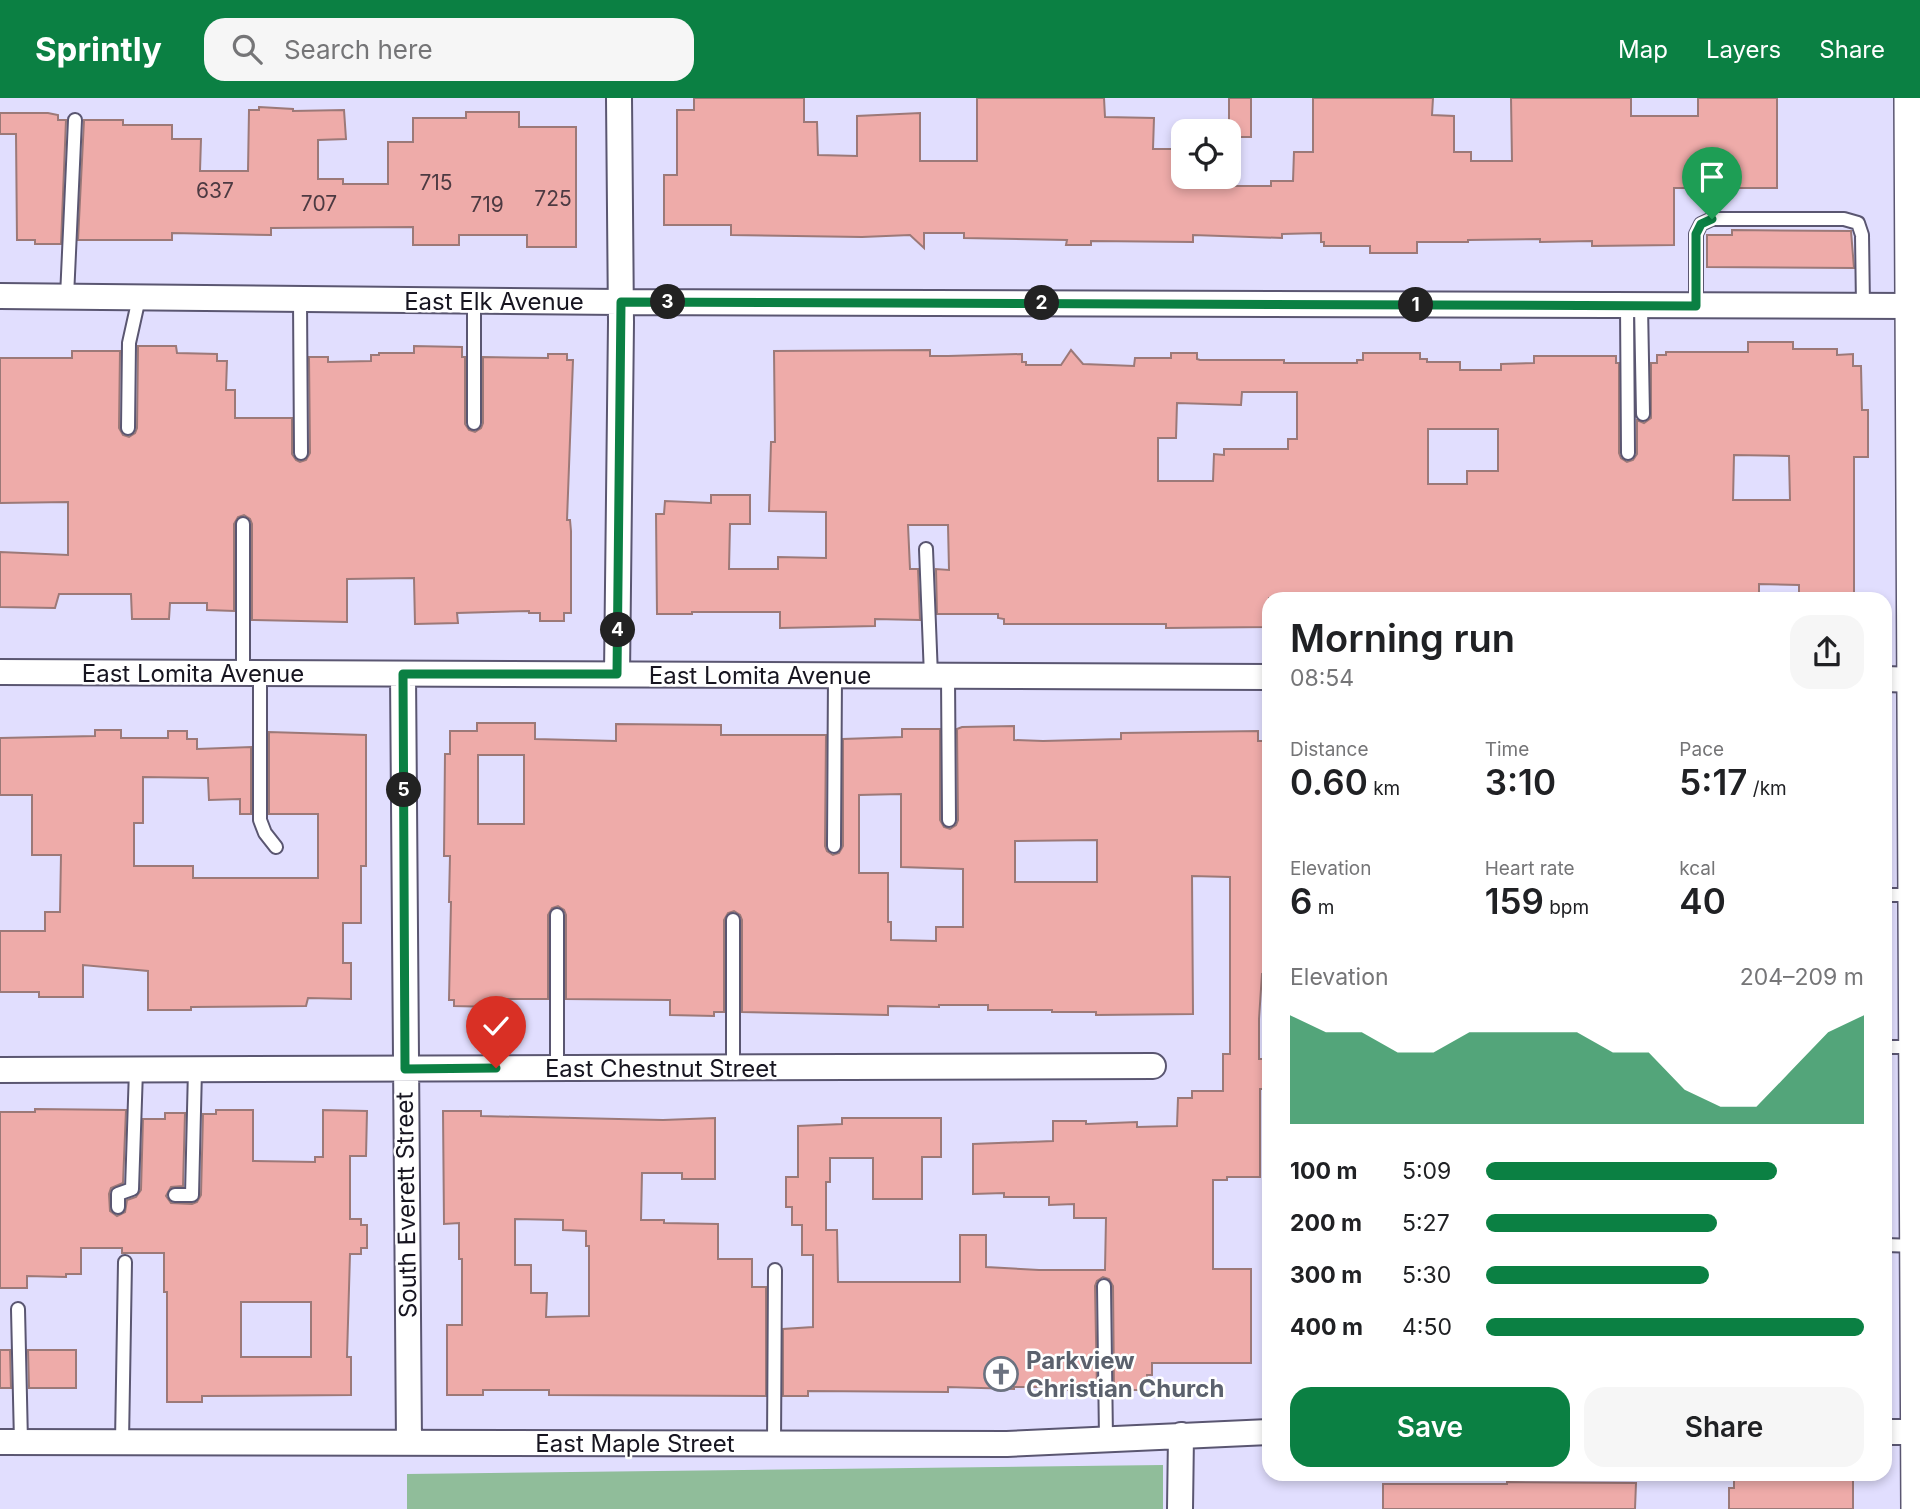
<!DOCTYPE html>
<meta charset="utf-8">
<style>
body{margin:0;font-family:Inter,sans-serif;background:#f6f6f6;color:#202124;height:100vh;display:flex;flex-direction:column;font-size:26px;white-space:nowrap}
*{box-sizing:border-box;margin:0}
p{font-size:23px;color:#757577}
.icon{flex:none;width:38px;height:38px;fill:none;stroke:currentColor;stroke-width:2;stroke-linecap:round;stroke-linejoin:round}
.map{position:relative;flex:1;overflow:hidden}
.details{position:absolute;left:1262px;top:494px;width:630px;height:889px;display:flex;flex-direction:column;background:#fff;border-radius:21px;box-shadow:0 4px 10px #0003}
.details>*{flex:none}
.controls{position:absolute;left:1171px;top:21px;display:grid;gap:14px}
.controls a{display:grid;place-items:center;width:70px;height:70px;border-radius:14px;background:#fff;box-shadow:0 4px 10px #0003;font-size:35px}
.pin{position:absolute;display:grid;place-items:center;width:60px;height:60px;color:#fff;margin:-72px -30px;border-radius:50% 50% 50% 0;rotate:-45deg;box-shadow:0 0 7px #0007}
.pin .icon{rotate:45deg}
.km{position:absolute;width:35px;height:35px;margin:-18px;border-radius:50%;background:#222;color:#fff;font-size:19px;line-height:35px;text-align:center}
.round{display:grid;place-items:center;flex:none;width:74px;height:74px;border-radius:21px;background:#f6f6f6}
.overview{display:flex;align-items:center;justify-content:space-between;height:119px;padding:0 28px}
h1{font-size:38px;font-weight:600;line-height:52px}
.stats{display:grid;grid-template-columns:repeat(3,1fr);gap:10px;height:119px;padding:7px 28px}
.stats div{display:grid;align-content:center}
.stats b{font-size:35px;font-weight:600}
.stats small{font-size:19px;font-weight:400}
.stats p{font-size:19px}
.chart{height:196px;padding:14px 28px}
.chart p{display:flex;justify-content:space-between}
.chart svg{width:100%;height:126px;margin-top:7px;fill:#0b8043;opacity:.7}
.button{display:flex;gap:14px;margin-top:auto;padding:14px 28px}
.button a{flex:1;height:80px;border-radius:21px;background:#0b8043;color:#fff;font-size:28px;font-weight:600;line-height:80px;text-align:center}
.button a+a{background:#f6f6f6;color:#202124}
ul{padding:0 28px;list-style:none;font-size:23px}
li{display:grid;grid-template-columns:112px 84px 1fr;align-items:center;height:52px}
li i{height:18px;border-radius:9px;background:#0b8043}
header{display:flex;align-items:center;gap:42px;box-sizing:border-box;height:98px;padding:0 35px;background:#0b8043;color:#fff}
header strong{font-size:33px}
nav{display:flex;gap:38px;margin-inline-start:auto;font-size:24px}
.search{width:490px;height:63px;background:#f6f6f6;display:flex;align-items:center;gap:18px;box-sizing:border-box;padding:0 24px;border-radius:21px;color:#757577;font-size:26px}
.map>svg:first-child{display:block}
.green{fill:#90bd9a}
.building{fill:#eeaba9;stroke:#9c7978;stroke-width:2;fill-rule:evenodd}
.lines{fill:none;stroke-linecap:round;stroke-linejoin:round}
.lane-casing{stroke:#5a5671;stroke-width:16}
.street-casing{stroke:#5a5671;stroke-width:28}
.secondary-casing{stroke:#5a5671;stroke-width:38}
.lane{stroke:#fff;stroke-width:12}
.street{stroke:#fff;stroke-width:24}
.secondary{stroke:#fff;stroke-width:35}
.route-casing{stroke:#fff;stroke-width:14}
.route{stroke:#0b8043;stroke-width:9}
.labels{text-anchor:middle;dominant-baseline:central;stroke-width:5;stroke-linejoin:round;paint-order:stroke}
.number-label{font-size:21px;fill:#4d3a42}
.street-label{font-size:24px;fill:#171520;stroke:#fff}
.worship-label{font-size:24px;font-weight:bold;fill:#5b616d;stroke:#fff;text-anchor:start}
</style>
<header>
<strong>Sprintly</strong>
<div class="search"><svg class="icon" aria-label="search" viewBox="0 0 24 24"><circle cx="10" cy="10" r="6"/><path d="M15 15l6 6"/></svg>Search here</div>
<nav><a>Map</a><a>Layers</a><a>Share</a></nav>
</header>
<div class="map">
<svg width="1920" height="1411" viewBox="0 0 1920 1411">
<rect width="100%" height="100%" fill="#e1defe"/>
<!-- green -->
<path class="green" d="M1163,1367V1411H407V1376Z"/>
<!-- building -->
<path class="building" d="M694,0H804V24H817L818,57L857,58V18L920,15V63H977V0H1104L1105,19L1154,20L1153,51H1183V79H1224V88H1271V83H1293L1294,54H1313V0H1433L1432,17L1454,18V54H1471V63H1512L1511,0H1631V18H1698V0H1777V90H1674V147L1592,148V143L1540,144V141L1468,142V144H1417V155H1370V148H1324V144H1321V135L1282,136V140L1193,137V144L1091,143V147H1066L1067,142L964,140V135H924V150L910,137L862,139L731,137V127H664V77H677V12H694Z
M1229,0H1251V39H1229Z
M259,9L293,11V13L344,12L346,41L318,42V81H343V86H388V44H413V20H466V14H519V29H576V149H527V137H459V147H413V129L271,130V137L172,135V142H78L84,22H123V27H172V41H201L200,73H248L249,12H259Z
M0,15H48L58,17V22H66L61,146H35V142H17L16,36H0Z
M1732,132L1851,133L1854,170L1707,169V137H1732Z
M1748,244H1793V251H1837V257L1853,256V268H1861L1862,312H1868V359H1854V500H1799V487L1759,486V500H1269V529L1166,530V526H1004V521L998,520V516H937L936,471L949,472L948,427H908L910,471H918L920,522L875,521V528L780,530V514H692V516H657L656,416H664L665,403L711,405V397H750V426H730L729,471H778V459L826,460V414L769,413L771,344H775L774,253L930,252V258H948L1022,256V264H1026V267H1061L1071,252L1083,266L1134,268L1135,260H1171V255H1197V261L1200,262H1284V265H1357V262H1363V255H1420V261H1427V264H1460V272H1501V266L1534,265V258H1616V265H1619V355L1621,360L1627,364L1633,362L1637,356V322L1644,325L1651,320V265H1657V257H1666V254H1748ZM1242,294H1297V341H1288V351H1224V357L1214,356L1213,383H1158V340H1176L1177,305L1241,307ZM1428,331H1498V373H1467V386H1428ZM1734,357L1789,358L1790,402H1733Z
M138,248H176L177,255L217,256V263H227L226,292H235V320H292V356L296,362L300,364L306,362L310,355L309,259H328V264L371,263V257H379V255H414V248L462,249V259H465V326L469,332L475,334L481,330L483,325V259L548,260V256H567V262H573L567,422H570L571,433V515H564V523H540V515H529V513L457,515L458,525L415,526L414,480L347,481V524L252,522V426L250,421L244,417L238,419L234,426V513L207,512V505H170L169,521H132L131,496H59L55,510L0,509V454L68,457V404L0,405V260H72V253H120L119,330L123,337L129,339L135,335L137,330Z
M477,625H535V641L616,643V626L721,627V637H826L825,748L827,753L833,757L839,755L843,748V641L902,639V631H940V722L944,729L950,731L956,727L958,722L957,631L962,629L1014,628V642L1043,643L1121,641V635L1258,633V643H1269V876H1262L1259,921V961H1269V991H1260V1079H1227V1082H1213V1171H1251V1265H1152V1277H1147V1281H1142V1292H1114L1113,1188L1109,1181L1103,1179L1097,1183L1095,1188L1097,1292H1068V1289H1014V1291L948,1289V1294L808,1293V1298H783V1231L813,1229V1157H802V1127H792V1109H786V1079H798V1028L842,1026V1020H941V1059H922V1101H873V1060H830V1084H826V1132H837L838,1184H960V1137H986V1169L1039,1172H1105L1106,1120H1074V1106L1049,1107V1099H1004V1095L973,1096V1046L1053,1043V1023H1086V1026L1137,1024V1029L1177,1028L1178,1000H1192V993H1223V956H1230V779L1192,778L1193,916L1096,917V914H1052V912H988V907H939V909L888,908V917L742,914V822L740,817L734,813L728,815L724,822V914H714V918L670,917V902L566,901V817L564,812L558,808L552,810L548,817V901H494V909L454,908V902H449L451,804H449L450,758H444L445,656H450V633H477ZM478,657H524V726H478ZM901,696V769L963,771V829H936V843L891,842V824H888V775H859V697ZM1097,742V784H1015V743Z
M95,632H121V640H168V633H187V641H197V651L251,649V716H240V701L209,702L208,680L143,679V725H134V768H193V780H318V716H269V634L366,637V768H361V825H343V865H351V901L308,900L306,908L191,909V912H148V873L83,867V899H39V894H0V833H45V814H60L61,757H32V697H0V640L95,638Z
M35,1011L126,1012L123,1085L111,1090L109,1096L110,1113L117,1118L125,1114L127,1102L136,1099L141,1092L143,1021H165V1015H185L183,1088L171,1089L166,1098L171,1105L192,1106L197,1104L201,1097L203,1016H216V1012H253V1063L315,1064V1059H323V1012L367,1013L366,1058H350V1121H361V1127H367V1150H361V1156H350L347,1259H351V1297L202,1298V1304H167V1194H164V1155H122V1150H81V1176H66V1179L27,1178V1190H0V1014H35ZM241,1204H311V1259H241Z
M443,1013H481V1018L663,1022L715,1020V1081H682V1075H642L641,1122H664V1125L718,1126V1161H752V1189H766V1298L549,1297V1292H483V1297H447V1227H462V1161H459V1125L444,1126ZM515,1121L563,1122V1132L586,1133V1148H589V1218L546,1219L547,1195H531V1167H515Z
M0,1252H10L11,1290H0Z
M28,1252H76V1290H29Z
M1734,1376H1853V1411H1729V1390H1734Z
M1507,1384L1636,1385L1635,1411H1383V1386H1507Z"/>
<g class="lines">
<!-- lane casing -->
<g class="lane-casing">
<path id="lane" d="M67,199L75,22
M300,201L301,355
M474,203V325
M1627,207L1628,355
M1641,208L1643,316
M1696,208V136L1701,126L1712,121H1844L1858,125L1862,137L1863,208
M128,330L129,245L139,200
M926,451L931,578
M243,575V426
M260,575V722L265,735L276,749
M948,578L949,722
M834,748L835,577
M1885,797H1912
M733,822V969
M1885,949H1916
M557,970V817
M175,1097H192L195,971
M118,1109V1096L132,1091L136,972
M1885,1147L1917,1148
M1104,1188L1106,1341
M18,1211L21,1344
M122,1344L125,1164
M774,1346L775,1172"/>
</g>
<!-- street casing -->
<g class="street-casing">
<path id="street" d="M0,198L621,204L1912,208
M0,574L1269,579
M403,576L409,1345
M617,576L621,224L619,0
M1885,581L1916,582
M0,972L1153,968
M1885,1334H1920
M0,1344L1007,1346L1269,1334
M1180,1411L1181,1337"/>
</g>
<!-- secondary casing -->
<g class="secondary-casing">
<path id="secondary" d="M1912,0L1919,1411"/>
</g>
<!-- lane -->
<use href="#lane" class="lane"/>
<!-- street -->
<use href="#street" class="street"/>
<!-- secondary -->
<use href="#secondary" class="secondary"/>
</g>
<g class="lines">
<!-- route casing -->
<g class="route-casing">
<path id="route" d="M496,970L405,971L403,576H617L621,204L1696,208V136L1701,126L1712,121"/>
</g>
<!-- route -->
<use href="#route" class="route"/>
</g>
<!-- icons -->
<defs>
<g id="church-ring" transform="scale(1.75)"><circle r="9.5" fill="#fff" stroke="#6b7280" stroke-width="1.5"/><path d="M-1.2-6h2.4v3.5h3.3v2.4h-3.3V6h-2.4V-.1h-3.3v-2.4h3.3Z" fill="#6b7280"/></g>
</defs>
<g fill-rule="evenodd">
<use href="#church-ring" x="1001" y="1276"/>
</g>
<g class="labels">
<!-- number labels -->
<g class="number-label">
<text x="436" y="84">715</text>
<text x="215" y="92">637</text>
<text x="553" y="100">725</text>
<text x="319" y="105">707</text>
<text x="487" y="106">719</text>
</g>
<!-- street labels -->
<g class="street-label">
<text x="494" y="203">East Elk Avenue</text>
<text x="193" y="575">East Lomita Avenue</text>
<text x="760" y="577">East Lomita Avenue</text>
<text x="661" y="970">East Chestnut Street</text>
<text transform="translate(406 1107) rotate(-91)">South Everett Street</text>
<text x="635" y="1345">East Maple Street</text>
</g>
<!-- worship labels -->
<g class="worship-label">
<text x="1026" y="1262">Parkview<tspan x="1026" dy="28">Christian Church</tspan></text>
</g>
</g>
</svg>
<div class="controls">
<a><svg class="icon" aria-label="locate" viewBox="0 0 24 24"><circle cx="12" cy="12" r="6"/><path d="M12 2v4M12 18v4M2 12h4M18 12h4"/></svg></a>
</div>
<div class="pin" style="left:1712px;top:121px;background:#1e9e55"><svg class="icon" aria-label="arrive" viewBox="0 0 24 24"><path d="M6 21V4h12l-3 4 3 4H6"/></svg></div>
<div class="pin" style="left:496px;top:970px;background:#d93025"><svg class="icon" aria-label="check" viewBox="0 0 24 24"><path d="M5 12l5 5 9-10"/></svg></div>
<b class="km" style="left:1416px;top:207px">1</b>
<b class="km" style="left:1042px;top:205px">2</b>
<b class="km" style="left:668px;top:204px">3</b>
<b class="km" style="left:618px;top:532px">4</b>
<b class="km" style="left:404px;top:692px">5</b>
<section class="details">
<div class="overview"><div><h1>Morning run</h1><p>08:54</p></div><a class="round"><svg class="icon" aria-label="share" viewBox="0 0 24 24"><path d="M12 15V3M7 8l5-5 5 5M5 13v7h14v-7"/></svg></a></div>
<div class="stats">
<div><p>Distance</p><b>0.60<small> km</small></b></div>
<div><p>Time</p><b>3:10</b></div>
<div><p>Pace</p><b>5:17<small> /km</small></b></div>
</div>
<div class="stats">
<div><p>Elevation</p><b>6<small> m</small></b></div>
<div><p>Heart rate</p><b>159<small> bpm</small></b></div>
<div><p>kcal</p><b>40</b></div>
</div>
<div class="chart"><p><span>Elevation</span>204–209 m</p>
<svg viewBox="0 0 160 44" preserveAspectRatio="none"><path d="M0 44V6L10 12L20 12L30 19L40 19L50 12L60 12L70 12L80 12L90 19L100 19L110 32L120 38L130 38L140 25L150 12L160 6V44z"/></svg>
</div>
<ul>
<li><b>100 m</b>5:09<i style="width:77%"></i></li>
<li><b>200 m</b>5:27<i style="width:61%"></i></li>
<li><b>300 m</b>5:30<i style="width:59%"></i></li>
<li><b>400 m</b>4:50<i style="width:100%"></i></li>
</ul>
<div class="button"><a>Save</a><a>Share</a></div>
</section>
</div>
